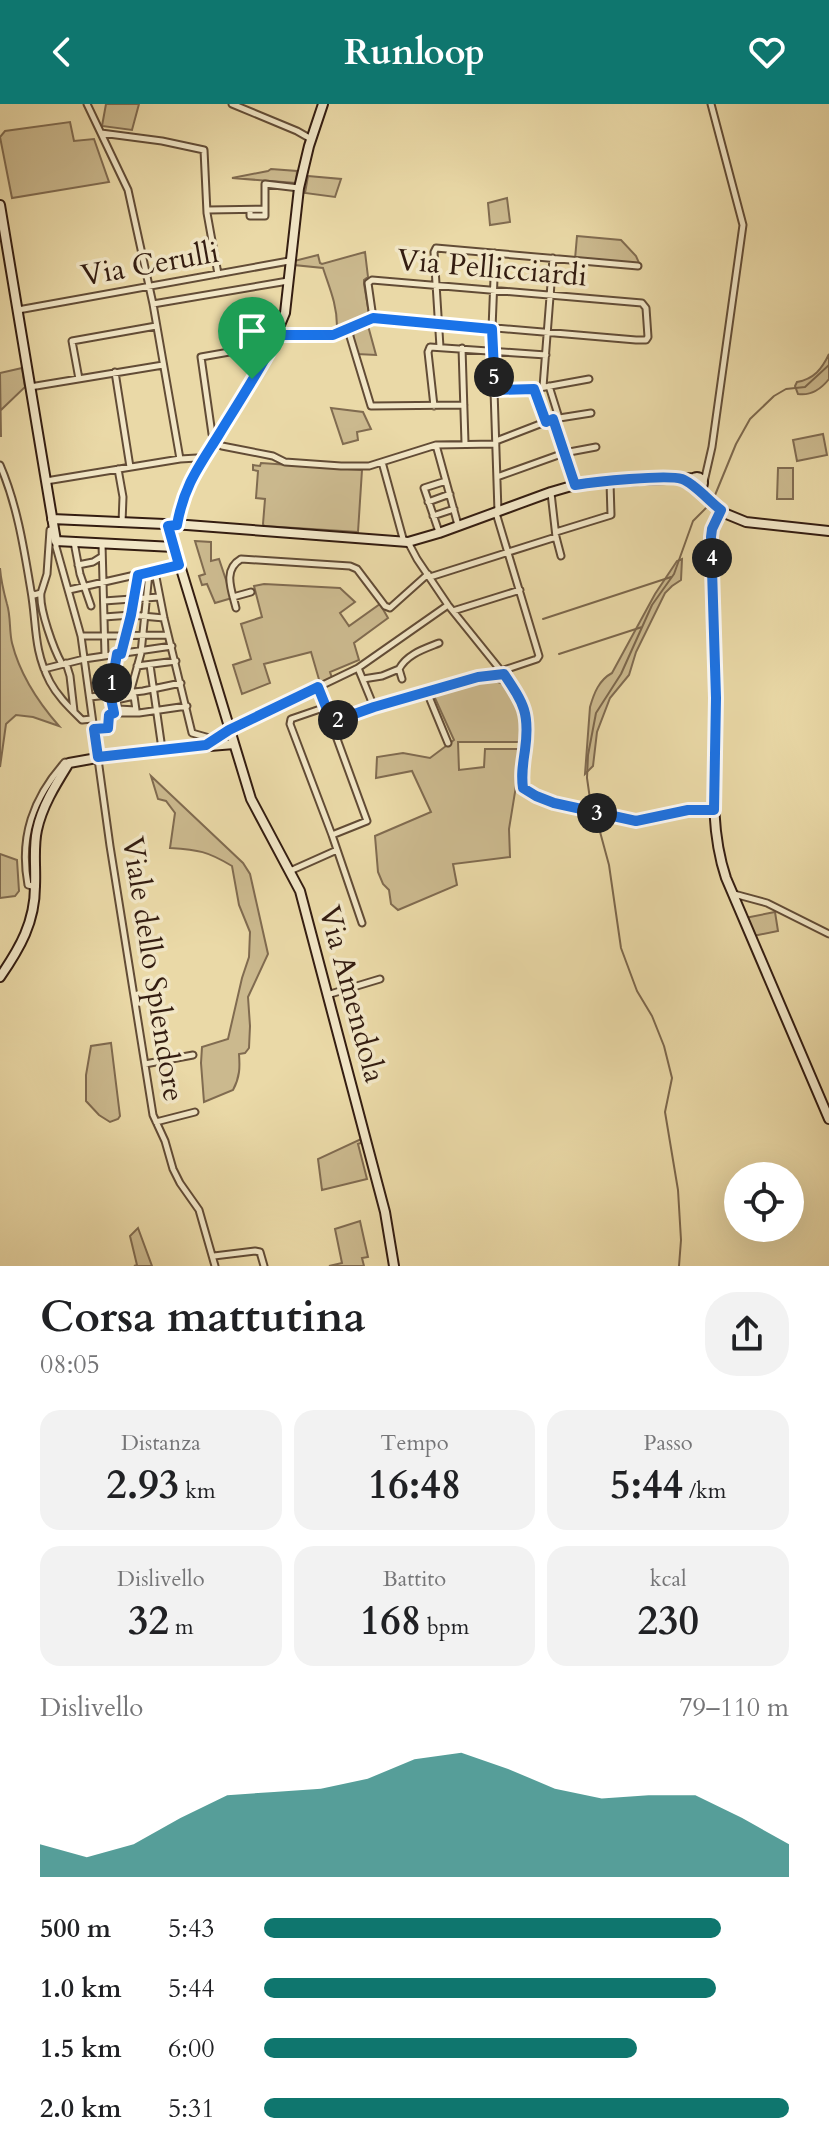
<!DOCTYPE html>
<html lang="it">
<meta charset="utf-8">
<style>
body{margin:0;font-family:Cardo,serif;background:#f2f2f2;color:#202124;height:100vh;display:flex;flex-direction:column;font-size:30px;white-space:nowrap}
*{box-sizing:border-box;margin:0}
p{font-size:26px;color:#757577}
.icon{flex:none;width:44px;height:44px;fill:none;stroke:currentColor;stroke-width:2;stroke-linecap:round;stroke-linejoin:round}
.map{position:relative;height:1162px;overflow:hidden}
.side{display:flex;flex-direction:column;background:#fff;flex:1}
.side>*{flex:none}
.buttons{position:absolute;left:724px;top:1058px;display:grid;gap:16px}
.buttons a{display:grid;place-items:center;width:80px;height:80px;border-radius:50%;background:#fff;box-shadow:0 8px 32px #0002;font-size:40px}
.pin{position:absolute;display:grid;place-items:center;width:68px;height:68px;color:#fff;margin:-82px -34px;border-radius:50% 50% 50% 0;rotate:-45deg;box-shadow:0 0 8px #0007}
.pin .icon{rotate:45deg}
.km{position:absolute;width:40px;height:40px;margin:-20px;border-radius:50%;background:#222;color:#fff;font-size:22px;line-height:40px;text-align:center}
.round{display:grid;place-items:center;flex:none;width:84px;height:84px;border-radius:32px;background:#f2f2f2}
.head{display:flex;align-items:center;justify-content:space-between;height:136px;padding:0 40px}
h1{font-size:44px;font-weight:700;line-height:60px}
.figures{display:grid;grid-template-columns:repeat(3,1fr);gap:12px;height:136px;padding:8px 40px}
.figures div{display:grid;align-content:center;border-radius:20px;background:#f2f2f2;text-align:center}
.figures b{font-size:40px;font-weight:700}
.figures small{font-size:22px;font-weight:400}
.figures p{font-size:22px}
.chart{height:224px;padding:16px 40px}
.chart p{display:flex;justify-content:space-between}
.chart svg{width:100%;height:144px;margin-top:8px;fill:#0f766e;opacity:.7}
ul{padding:0 40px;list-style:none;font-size:26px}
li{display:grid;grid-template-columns:128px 96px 1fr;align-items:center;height:60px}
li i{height:20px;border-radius:10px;background:#0f766e}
header{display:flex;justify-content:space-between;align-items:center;height:104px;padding:0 40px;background:#0f766e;color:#fff;font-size:36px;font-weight:700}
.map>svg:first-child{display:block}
.green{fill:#cbb98e;stroke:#806b50;stroke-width:2}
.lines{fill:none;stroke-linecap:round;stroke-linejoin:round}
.stream{stroke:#7c674c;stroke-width:2}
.street-casing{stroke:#624c36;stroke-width:9}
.secondary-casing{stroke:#341d11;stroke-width:12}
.street{stroke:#f1e6c6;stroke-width:5}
.secondary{stroke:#f1e6c6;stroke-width:8}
.route-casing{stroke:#fff;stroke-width:16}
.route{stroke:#1a73e8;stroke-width:10}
.labels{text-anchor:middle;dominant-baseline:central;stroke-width:7;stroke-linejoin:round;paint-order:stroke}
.street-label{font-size:30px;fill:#341d11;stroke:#f1e6c6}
</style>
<header><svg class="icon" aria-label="back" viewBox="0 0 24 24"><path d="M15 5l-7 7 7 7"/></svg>Runloop<svg class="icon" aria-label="heart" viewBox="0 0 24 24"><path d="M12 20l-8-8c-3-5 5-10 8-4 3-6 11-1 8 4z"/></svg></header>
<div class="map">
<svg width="829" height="1162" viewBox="0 0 829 1162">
<rect width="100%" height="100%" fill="#ead9a7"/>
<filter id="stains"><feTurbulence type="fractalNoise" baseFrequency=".0025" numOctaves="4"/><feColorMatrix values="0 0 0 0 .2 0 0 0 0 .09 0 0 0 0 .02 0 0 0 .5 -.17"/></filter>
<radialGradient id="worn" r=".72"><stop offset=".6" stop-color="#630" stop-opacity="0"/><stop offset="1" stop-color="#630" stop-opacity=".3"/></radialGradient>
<!-- green -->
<path class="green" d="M106,0H139L132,26L102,22Z
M70,18L74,37L94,35L109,78L12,94L0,33L5,27Z
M271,65L297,67L296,79L232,74L268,67Z
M308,72L341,75L335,93L305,89Z
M507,94L510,118L490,121L488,99Z
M577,132L621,136L636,152L640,161L575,155Z
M365,148L368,173L364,176V180L369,209L367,214L340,226L337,222C337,200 329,183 323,164L294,161V157L318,151L320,159L322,160Z
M367,218L376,251L357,250C352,232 349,228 367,218Z
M829,250V275C821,285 811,292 798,290L795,282L797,278C814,275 822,265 829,250Z
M22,264L25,283L0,307L1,333L0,269Z
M331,304L363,308L371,325L357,328L358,336L343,340Z
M823,330L827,351L797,357L793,336Z
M261,359L362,366L358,428L264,422L263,420L265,395L256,394L258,367L253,366V361L260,362Z
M778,364H793V395H777Z
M195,437L211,438V457L219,455L232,494L215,499L207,480L202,481L199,472L205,470Z
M682,455L681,476L672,482L665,489L636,548L629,571L610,594L597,628L593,662L585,670L590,603C594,589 599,576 612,569L655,490L677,457Z
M0,464C1,477 4,489 7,500C11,513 9,526 12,539C20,571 38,598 59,622L33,613L16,611L6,620L0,663Z
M264,480L340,484L355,498L340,509L349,522L380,500L388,514L354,539L359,556L330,568L332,574L320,579L311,548L264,560L270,579L242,590L233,561L251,555L241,520L262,513L254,482Z
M490,575L506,581L524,609L523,638H458L459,666L484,663L485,645H522L509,725L510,753L453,760L457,781L398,806L391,800L389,786L383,780L378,768L375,732L431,708L412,667L376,674L377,653L403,649L430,654L454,636L434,592Z
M151,672L243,759L250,770L268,850L248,893L250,922L249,944L245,949L239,950C240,963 240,973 233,986L204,998L201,959L202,943L228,935L242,874L249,853L250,828L239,801L232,762C207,747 199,746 170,744L175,709L166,697L158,695Z
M0,750L17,756L19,787L15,792L0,794Z
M775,808L778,827L753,832L745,814Z
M111,939L120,1012L118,1015L110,1018L99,1011L86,997V971L91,942Z
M361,1035V1039L358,1040L367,1075L322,1086L318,1055Z
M360,1117L368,1153L362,1154L364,1162H329L342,1159L335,1125Z
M138,1124L152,1162H134L137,1161L130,1132Z"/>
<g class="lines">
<!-- stream -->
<path class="stream" d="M713,396L736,340L750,315L774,292L786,285L805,283L829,261
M543,515L671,473
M559,550L642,523
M591,702L587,674L588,651L596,609L621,570L652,501L674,470L693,417L709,401
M596,713L609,761L621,844L637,887L652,912L664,942L672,974L665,1008L678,1086L681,1136L679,1162"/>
<!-- street casing -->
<g class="street-casing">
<path id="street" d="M87,0L128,86L153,200L180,355
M232,0L297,27L311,35
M101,29L162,37L204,46L207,109L218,170
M265,105V80L299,84
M208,106L265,105V112H250V106
M495,149L492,225L498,408
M153,200L288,177
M18,206L289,157
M348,226L371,302L464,301
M278,231H333L369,215L380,214L636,236H646L648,233L646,204L642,199L372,176L368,179L373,214
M440,243L434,148L436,144L638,162
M462,244L465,339
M269,245L252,244L201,253L212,330L215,337L222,342L273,352L285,358L341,362H369L436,341L496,340
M115,268L130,363
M79,275L72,237L156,222
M549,282L559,314
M30,283L163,261
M543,283L553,154
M534,285L546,318
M495,286L534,285L589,275
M434,302L428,248L430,243L546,251
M553,315L575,380
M496,337L553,315L591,309
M436,341L458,421
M382,358L404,438
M0,361C17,400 24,445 31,487C37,521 33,545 50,578C58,593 70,604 82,616L92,615
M118,365L123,393L122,419
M497,373L564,349L596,343
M46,377L180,355L197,354L201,356
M704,378L712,343L743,121L711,0
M551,389L556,433L561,452
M428,398L450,390
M496,409L539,552L537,555L501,567
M433,412L454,405
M439,428L424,384L446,377
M556,428L611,411L610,378
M56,437V443L81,532L110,742L153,1011L165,1037L173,1065L180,1079L199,1106L215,1162
M74,438L80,470L91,502
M408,438L417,455L448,501L498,563L523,600L527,623L521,672L523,684L536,692L554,699L636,717L688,706H713
M102,440L105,552
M78,461L93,458L101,453
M155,468L164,514L192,629L213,635
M430,473L556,433
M69,486L179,461
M32,489L34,491L41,489L47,470L50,426
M41,489C39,505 54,546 62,560
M233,493L251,488
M104,497L159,493
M385,502L390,504L428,470
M236,504C232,487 222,466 241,455L350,462L357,465L385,502
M453,507L520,486
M104,513L131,511L164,514
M81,532L168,531
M121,550L131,511L138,471
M66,559L70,572L74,607
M150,561L162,645
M137,562L176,557
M358,564L448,501
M44,565L84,555L172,542
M363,575L382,572L399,565
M402,575L399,565C407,550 424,545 439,539
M318,583L367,717L332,731
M427,588L448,639
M130,589L141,549L149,469
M134,592L136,606L118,605L116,596Z
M90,593L143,587L181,579
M326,603L291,615L290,620L332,731L362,819
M114,609H139L187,602
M332,618L374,603
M94,625L108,624L109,611L114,609L110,590L117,550
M229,626L358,564L374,603L478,573L503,570
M290,767L337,746
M36,783L28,781C19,733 33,694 65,658L69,659
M734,790L767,799L829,830
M327,891L380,875
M145,960L193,951
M156,1018L195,1008
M214,1152L255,1147L260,1148L264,1162"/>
</g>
<!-- secondary casing -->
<g class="secondary-casing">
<path id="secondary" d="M0,101L56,437
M691 379a6 6 0 1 1 12 0a6 6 0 1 1-12 0Z
M696,385L724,409L746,418L829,427
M721,406L714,419L711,433C713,488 716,543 716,598C716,656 707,718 726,774L829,1015
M52,415L187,421L408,438L439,429L551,388L575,381L613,377L693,374
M177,421L185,389L193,371L270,245L285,209L299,84L309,42L323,0
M168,422L251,695L300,787L385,1108L394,1162
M56,437L174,443
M206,641L229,626
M0,873C20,844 35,818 35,782C36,763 33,744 37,726C42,702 56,680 69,659L125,649L234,640"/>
</g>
<!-- street -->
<use href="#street" class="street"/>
<!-- secondary -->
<use href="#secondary" class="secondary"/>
</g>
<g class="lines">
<!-- route casing -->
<g class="route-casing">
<path id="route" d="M373,214L492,225L495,286L534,285L546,318L553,315L575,381C594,378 666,370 682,375C694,379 710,398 721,406L712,425L711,433L716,594L714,706H688L636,717L554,699L536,692L523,684C521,670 523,660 525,646C530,609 524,600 504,570L478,573L374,603L332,618L318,583L229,626L206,641L98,653L94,625L108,624L109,611L114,609L110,590L117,550H121L131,511L138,471L179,461L168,422L177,421C184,382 198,364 218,332C238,299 260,266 278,231H333Z"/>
</g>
<!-- route -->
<use href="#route" class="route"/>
</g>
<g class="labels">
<!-- street labels -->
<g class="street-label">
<text transform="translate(150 160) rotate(-10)">Via Cerulli</text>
<text transform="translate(492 164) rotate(5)">Via Pellicciardi</text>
<text transform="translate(153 865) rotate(81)">Viale dello Splendore</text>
<text transform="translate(352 890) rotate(75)">Via Amendola</text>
</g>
</g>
<rect width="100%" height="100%" filter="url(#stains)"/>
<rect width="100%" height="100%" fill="url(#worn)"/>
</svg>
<div class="buttons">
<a><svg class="icon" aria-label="locate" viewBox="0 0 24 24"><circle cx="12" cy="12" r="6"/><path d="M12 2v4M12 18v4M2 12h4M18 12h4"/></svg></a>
</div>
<div class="pin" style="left:252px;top:275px;background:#1e9e55"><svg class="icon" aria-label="arrive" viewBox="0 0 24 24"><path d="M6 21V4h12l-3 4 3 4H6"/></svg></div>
<b class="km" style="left:112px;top:579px">1</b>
<b class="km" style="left:338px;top:616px">2</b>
<b class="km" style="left:597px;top:709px">3</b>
<b class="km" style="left:712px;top:454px">4</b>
<b class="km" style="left:494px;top:273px">5</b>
</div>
<section class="side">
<div class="head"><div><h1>Corsa mattutina</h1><p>08:05</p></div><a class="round"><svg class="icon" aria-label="share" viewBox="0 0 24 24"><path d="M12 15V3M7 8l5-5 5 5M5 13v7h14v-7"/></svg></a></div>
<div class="figures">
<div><p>Distanza</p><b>2.93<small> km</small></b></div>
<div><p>Tempo</p><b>16:48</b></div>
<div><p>Passo</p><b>5:44<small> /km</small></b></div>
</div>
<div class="figures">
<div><p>Dislivello</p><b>32<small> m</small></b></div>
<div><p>Battito</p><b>168<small> bpm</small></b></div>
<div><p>kcal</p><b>230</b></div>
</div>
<div class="chart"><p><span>Dislivello</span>79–110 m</p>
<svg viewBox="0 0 160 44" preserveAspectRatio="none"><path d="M0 44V34L10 38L20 34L30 26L40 19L50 18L60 17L70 14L80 8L90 6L100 11L110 17L120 20L130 19L140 19L150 26L160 34V44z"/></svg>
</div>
<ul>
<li><b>500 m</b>5:43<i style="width:87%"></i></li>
<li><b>1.0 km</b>5:44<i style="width:86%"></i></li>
<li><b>1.5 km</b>6:00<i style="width:71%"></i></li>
<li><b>2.0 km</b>5:31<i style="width:100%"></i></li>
</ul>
</section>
